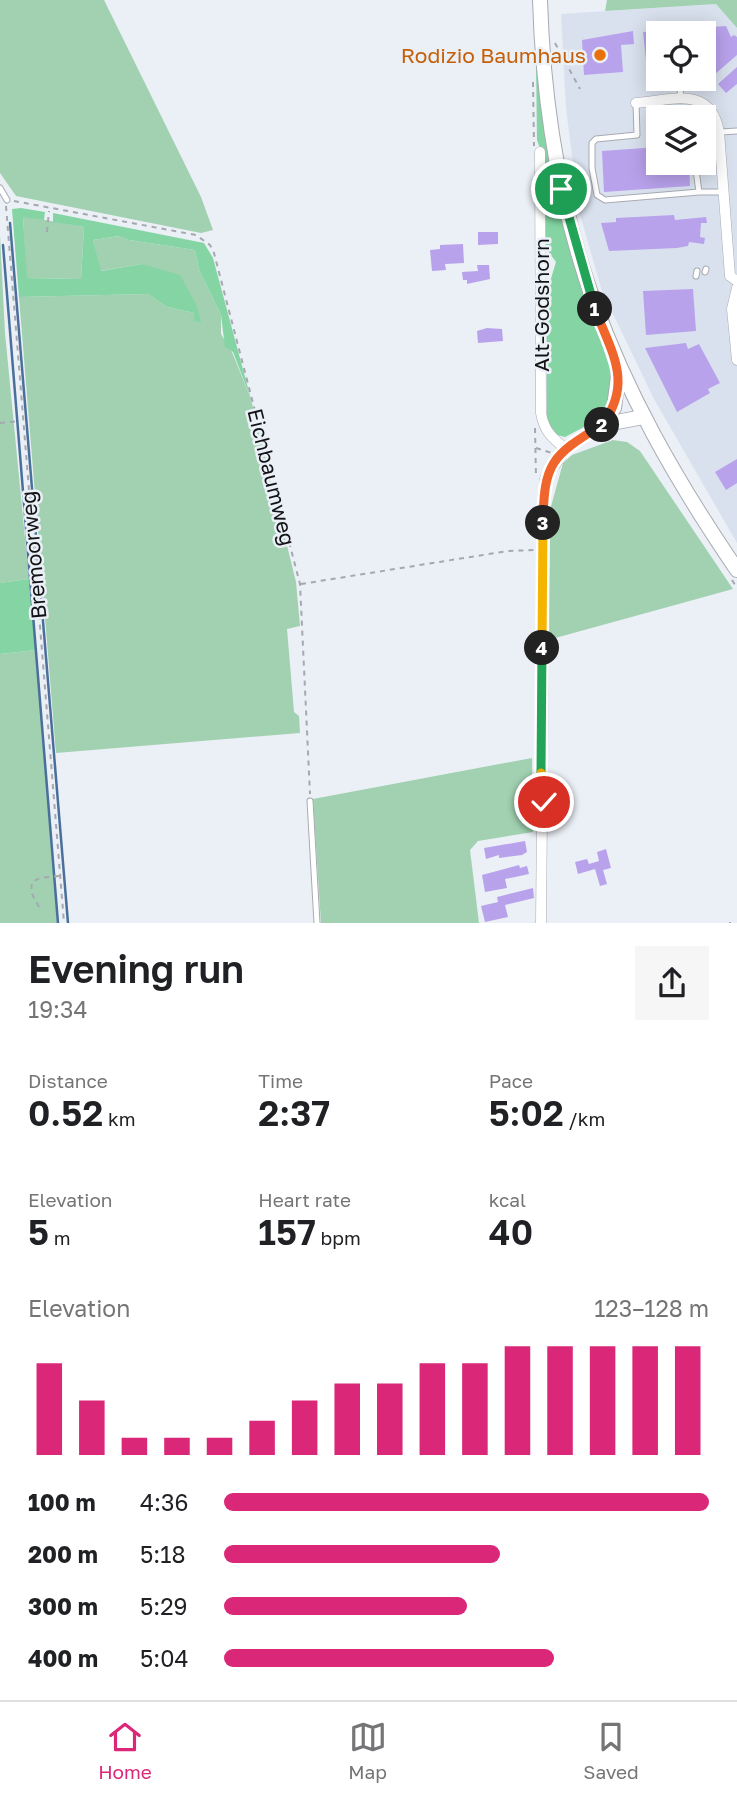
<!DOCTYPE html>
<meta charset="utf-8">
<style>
body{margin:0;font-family:"Golos Text",sans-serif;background:#f6f6f6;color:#202124;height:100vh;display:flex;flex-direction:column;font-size:26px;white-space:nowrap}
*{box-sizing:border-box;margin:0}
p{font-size:23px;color:#757577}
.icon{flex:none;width:38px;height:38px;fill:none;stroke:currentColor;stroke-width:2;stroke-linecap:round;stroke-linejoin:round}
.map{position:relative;height:923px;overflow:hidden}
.drawer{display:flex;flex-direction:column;background:#fff;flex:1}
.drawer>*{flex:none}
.tools{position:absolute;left:646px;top:21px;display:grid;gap:14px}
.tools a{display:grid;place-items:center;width:70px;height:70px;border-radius:0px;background:#fff;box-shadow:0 4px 18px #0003;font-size:35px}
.pin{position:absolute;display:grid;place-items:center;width:60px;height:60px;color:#fff;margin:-30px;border:4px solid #fff;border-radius:50%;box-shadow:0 2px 7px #0007}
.km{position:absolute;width:35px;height:35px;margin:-18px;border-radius:50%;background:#222;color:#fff;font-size:19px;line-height:35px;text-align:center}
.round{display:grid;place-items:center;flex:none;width:74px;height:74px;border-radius:0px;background:#f6f6f6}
.head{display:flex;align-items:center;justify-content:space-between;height:119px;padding:0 28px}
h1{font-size:38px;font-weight:600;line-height:52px}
.figures{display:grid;grid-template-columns:repeat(3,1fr);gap:10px;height:119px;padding:7px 28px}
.figures div{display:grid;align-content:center}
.figures b{font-size:35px;font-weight:600}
.figures small{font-size:19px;font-weight:400}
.figures p{font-size:19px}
.chart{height:196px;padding:14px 28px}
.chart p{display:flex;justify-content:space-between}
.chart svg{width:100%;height:126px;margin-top:7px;stroke:#db2777;stroke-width:6}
ul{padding:0 28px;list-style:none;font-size:23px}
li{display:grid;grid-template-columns:112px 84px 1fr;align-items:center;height:52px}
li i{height:18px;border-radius:9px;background:#db2777}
.tab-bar{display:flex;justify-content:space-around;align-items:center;height:98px;border-top:2px solid #e0e0e0;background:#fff;font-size:19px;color:#757577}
.tab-bar a{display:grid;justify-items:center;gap:4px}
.tab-bar .active{color:#db2777}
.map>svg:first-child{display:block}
.built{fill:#d9e1ee;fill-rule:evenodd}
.green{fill:#a1d1b1}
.forest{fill:#84d5a3}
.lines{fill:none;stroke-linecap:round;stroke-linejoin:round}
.stream{stroke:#496f9a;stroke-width:2.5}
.building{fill:#b9a2ec}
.lane-casing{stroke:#a8abb2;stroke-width:7}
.street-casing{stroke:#a8abb2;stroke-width:11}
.secondary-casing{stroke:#a8abb2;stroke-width:16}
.path{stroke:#a5a8ae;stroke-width:2;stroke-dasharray:5 5;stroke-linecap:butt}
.lane{stroke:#fff;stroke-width:5}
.street{stroke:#fff;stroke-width:10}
.secondary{stroke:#fff;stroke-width:14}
.split-1-casing{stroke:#fff;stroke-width:14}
.split-2-casing{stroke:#fff;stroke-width:14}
.split-3-casing{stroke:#fff;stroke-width:14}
.split-4-casing{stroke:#fff;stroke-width:14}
.split-5-casing{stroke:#fff;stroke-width:14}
.split-6-casing{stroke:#fff;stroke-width:14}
.split-1{stroke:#22a559;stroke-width:9}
.split-2{stroke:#f0652b;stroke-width:9}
.split-3{stroke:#f0652b;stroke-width:9}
.split-4{stroke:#f5b400;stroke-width:9}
.split-5{stroke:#22a559;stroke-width:9}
.split-6{stroke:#f5b400;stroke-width:9}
.food-dot{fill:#e8710a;stroke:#ebeff6;stroke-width:2.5}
.labels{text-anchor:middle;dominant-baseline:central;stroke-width:5;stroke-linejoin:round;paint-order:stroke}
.food-label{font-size:21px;fill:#c56008;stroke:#ebeff6;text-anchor:end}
.street-label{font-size:21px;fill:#121315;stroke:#ebeff6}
</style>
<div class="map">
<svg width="737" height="923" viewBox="0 0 737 923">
<rect width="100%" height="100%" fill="#ebeff6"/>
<!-- built -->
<path class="built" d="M716,4L737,28V543L654,399L602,291L579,211L566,108L561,14ZM658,33H704V79H658ZM658,117H704V163H658Z"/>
<!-- green -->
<path class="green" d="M0,0H104L201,197L213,230L201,233L16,196L0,173Z
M607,0H737V28L716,4L605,11Z
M23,216L84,227L81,279L26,278Z
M0,235L5,333L29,579L0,583Z
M120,236L129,240L195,250L199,270L221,315V334L232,352L251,399L296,582L300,626L287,629L294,712L299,716L300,733L56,753L19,297L148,294L167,307L194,313L196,304L142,264L100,271L93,240Z
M613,440L627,442L640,451L733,589L548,640L547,521L563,463L572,455Z
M36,650L58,923H0V654Z
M532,758L533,832L478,841L470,850L479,923H321L313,799Z"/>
<!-- forest -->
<path class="forest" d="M536,59L554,180L569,249L614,380L608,409L597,420L565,437L554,434L547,422L546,295L556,262L546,248L543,157L537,140Z
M21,208L45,212L44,220L23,217L27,278L81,279L84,227L53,222V213L204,243L213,258L251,399L233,352L225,347L221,315L199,270L195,250L129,240L119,236L93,240L101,271L142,264L180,275L196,304L201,322L194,321V313L167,307L148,294L19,297L12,209Z
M29,579L36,650L0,654V583Z"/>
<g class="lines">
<!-- stream -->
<path class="stream" d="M10,223L68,923
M3,245L58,923"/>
</g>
<!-- building -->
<path class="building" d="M726,26L731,37L734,35L737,37V55L706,82L704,62L710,56L704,51V33H658V79H673L674,87H649L643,32Z
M633,31L634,44L621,45L623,72L584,75L582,40Z
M737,67V84L726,93L718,84Z
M658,147V163H689L690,186L604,192L602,151Z
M674,215L675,220L706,217L707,223H701L700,237L705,238L704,244L689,242L688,246L677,248L609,251L601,223L616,222V218Z
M478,232H498V244L478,245Z
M463,244L464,263L445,264L446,270L432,271L430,250L440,249V245Z
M477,265H489L490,279L467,284V280H463L462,272L478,271Z
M693,289L696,331L646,335L643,291Z
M487,328L502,329L503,341L478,343L477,331Z
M686,343L688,349L699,344L720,383L708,389L710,393L677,412L645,348Z
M737,459V483L726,490L715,472Z
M525,841L527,852L522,855L499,858V855L486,859L484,848Z
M606,849L611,868L603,870L607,884L600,886L595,869L578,874L575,862L587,859L589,864L599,861L597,852Z
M519,865L520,868L527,866L529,874L505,879L507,888L485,892L482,875Z
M533,888L534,898L505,905L508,917L485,922L481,906L498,902L497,897Z"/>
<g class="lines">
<!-- lane casing -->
<g class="lane-casing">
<path id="lane" d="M679,79L681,99
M636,103L637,135L596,139L592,143V168L597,195L605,200L699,192
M704,133L737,131
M695,163L699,192H724
M0,188L7,200
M705,272L706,269
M696,276L697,271
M310,801L317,923"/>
</g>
<!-- street casing -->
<g class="street-casing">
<path id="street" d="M636,103C672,100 711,85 719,132L730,276L737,281
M540,152L541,413C544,431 552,438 566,449
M737,288L732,309L737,360
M541,923L545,479L566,449L601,425"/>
</g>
<!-- secondary casing -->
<g class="secondary-casing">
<path id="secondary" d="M540,0C547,228 610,384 737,570
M601,425L614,408L619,369
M601,425L643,417"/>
</g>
<!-- path -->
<path class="path" d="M555,43L580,89
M533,82L534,146
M14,201L196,235L210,245L214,253L300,584L310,794
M6,206L64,923
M47,232L49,211
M0,423L20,421
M535,428L536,478
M536,448L552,453
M732,580L737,588
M301,584L508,551L534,550
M39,907L31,892L32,882L40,878L59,876
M729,923H731"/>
<!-- lane -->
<use href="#lane" class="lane"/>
<!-- street -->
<use href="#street" class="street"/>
<!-- secondary -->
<use href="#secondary" class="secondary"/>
</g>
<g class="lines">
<!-- split-1 casing -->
<g class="split-1-casing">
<path id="split-1" d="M561,189L595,309"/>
</g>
<!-- split-2 casing -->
<g class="split-2-casing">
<path id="split-2" d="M595,309C611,352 634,382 602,425"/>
</g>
<!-- split-3 casing -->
<g class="split-3-casing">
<path id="split-3" d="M543,523C544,463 551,456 602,425"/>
</g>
<!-- split-4 casing -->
<g class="split-4-casing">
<path id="split-4" d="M542,648L543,523"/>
</g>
<!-- split-5 casing -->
<g class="split-5-casing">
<path id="split-5" d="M541,773L542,648"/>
</g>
<!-- split-6 casing -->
<g class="split-6-casing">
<path id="split-6" d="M541,773L544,802"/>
</g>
<!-- split-1 -->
<use href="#split-1" class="split-1"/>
<!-- split-2 -->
<use href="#split-2" class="split-2"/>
<!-- split-3 -->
<use href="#split-3" class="split-3"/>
<!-- split-4 -->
<use href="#split-4" class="split-4"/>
<!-- split-5 -->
<use href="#split-5" class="split-5"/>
<!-- split-6 -->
<use href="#split-6" class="split-6"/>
</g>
<!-- markers -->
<circle class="food-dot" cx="600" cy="55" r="7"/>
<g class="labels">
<!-- food labels -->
<g class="food-label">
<text x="586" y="55">Rodizio Baumhaus</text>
</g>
<!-- street labels -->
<g class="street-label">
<text transform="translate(541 305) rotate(-90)">Alt-Godshorn</text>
<text transform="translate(272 477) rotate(76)">Eichbaumweg</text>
<text transform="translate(33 555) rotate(-95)">Bremoorweg</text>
</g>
</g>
</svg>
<div class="tools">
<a><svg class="icon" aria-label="locate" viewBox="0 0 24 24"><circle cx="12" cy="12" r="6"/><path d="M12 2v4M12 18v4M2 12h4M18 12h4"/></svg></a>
<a><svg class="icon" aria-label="layers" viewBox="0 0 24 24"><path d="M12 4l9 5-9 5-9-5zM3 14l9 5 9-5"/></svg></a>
</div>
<div class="pin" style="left:561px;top:189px;background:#1e9e55"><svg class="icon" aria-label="arrive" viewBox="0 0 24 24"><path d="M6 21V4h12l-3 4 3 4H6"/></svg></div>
<div class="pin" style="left:544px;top:802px;background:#d93025"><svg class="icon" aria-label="check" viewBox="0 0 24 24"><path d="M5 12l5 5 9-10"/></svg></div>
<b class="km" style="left:595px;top:309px">1</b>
<b class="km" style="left:602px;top:425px">2</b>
<b class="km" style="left:543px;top:523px">3</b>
<b class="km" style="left:542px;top:648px">4</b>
</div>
<section class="drawer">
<div class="head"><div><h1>Evening run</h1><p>19:34</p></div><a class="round"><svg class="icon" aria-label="share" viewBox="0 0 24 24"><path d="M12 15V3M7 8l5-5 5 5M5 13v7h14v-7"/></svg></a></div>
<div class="figures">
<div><p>Distance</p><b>0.52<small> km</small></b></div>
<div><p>Time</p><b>2:37</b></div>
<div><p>Pace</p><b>5:02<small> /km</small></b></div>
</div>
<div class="figures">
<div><p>Elevation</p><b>5<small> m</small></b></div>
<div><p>Heart rate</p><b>157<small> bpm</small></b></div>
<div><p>kcal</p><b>40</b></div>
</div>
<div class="chart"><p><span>Elevation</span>123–128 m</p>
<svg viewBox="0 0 160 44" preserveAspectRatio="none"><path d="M5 44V12M15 44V25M25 44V38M35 44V38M45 44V38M55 44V32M65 44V25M75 44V19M85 44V19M95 44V12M105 44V12M115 44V6M125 44V6M135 44V6M145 44V6M155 44V6"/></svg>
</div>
<ul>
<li><b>100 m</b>4:36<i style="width:100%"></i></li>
<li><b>200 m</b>5:18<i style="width:57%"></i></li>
<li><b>300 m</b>5:29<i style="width:50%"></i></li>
<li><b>400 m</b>5:04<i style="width:68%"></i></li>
</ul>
</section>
<nav class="tab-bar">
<a class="active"><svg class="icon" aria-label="home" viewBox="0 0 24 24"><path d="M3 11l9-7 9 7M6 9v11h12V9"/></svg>Home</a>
<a><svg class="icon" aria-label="map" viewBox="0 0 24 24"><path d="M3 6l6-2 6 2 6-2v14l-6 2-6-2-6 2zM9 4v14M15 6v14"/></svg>Map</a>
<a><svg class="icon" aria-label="saved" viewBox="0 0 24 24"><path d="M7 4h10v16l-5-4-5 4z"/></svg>Saved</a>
</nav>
